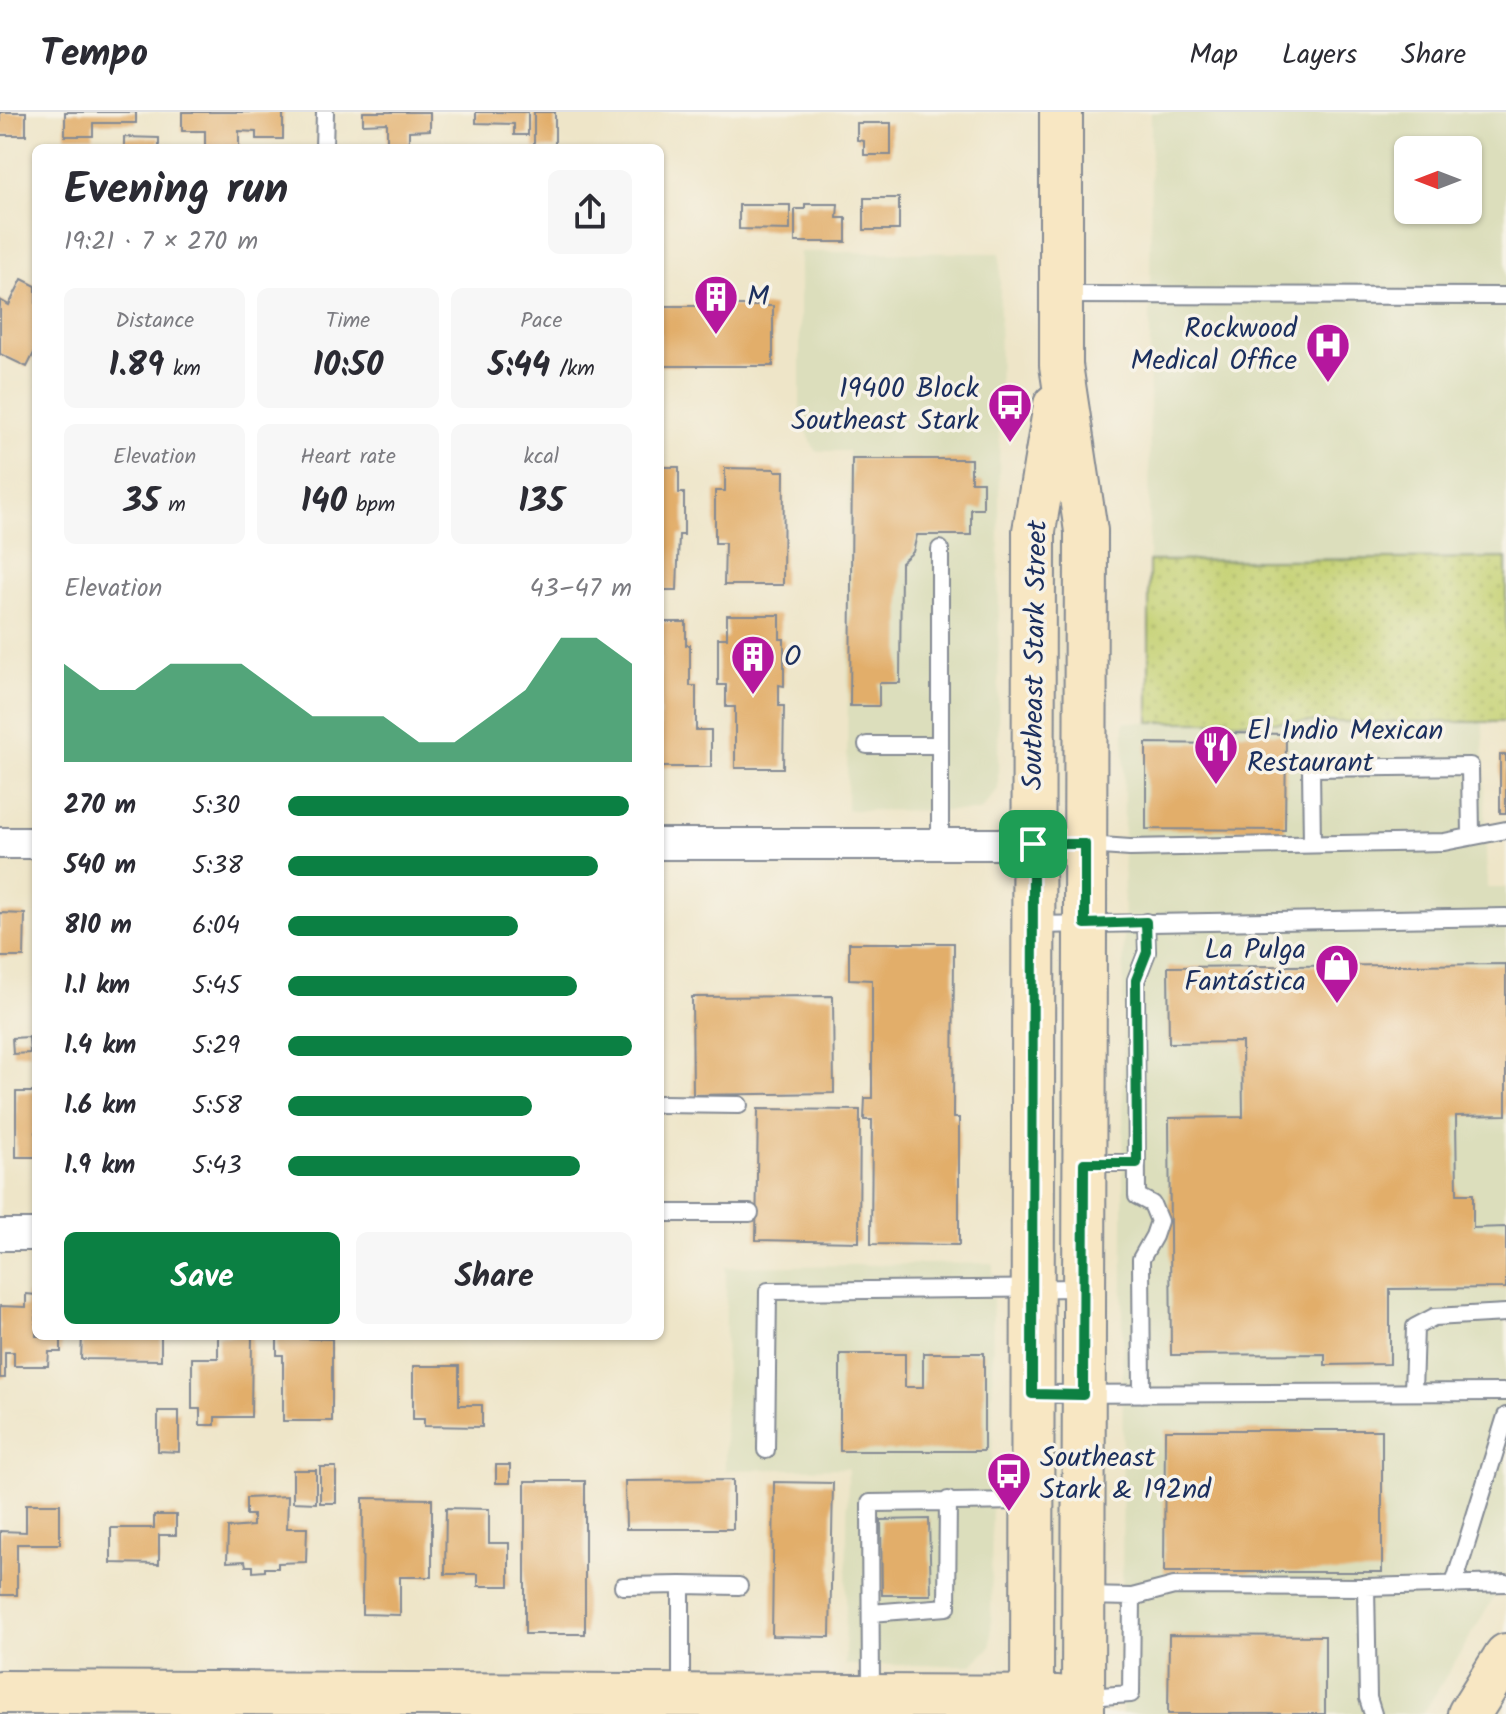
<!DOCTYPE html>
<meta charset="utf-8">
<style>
body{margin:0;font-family:Kalam,sans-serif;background:#f7f7f7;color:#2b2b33;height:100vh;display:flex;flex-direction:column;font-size:30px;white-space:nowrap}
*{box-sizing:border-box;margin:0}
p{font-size:26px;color:#7c7c81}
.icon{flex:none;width:44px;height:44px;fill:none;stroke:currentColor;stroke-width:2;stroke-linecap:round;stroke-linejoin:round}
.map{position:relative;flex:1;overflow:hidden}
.sheet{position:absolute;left:32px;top:32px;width:632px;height:1196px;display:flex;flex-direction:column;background:#fff;border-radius:12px;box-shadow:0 2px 6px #0004}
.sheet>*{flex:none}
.needle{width:52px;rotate:270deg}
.controls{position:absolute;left:1394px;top:24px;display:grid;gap:16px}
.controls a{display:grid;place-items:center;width:88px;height:88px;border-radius:12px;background:#fff;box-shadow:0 2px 6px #0004;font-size:40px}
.pin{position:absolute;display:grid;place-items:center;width:68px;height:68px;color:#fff;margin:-34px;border-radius:16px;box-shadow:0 4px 12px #0006}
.round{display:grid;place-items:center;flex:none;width:84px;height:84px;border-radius:12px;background:#f7f7f7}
.head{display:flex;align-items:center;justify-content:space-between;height:136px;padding:0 32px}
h1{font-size:44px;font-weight:700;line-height:60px}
.stats{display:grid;grid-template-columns:repeat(3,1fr);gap:12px;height:136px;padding:8px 32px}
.stats div{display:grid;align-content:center;border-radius:12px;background:#f7f7f7;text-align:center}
.stats b{font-size:34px;font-weight:700}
.stats small{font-size:22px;font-weight:400}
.stats p{font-size:22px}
.chart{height:224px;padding:16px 32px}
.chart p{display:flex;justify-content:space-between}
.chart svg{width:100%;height:144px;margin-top:8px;fill:#0b8043;opacity:.7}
.button{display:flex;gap:16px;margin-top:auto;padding:16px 32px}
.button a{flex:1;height:92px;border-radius:12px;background:#0b8043;color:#fff;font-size:32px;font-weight:700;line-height:92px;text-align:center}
.button a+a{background:#f7f7f7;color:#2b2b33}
ul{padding:0 32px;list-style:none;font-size:26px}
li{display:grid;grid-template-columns:128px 96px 1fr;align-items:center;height:60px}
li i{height:20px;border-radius:10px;background:#0b8043}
header{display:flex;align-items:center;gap:48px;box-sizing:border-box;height:112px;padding:0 40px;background:#fff;border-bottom:2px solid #e1e1e2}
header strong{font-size:38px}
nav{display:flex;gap:44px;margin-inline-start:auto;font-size:28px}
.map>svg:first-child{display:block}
.built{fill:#dcdebc;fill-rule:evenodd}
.grass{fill:url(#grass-dots);stroke:#708068;stroke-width:2}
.building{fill:#e2ae6a}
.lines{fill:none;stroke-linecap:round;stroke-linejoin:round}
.lane-casing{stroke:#848a93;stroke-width:20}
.street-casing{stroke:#848a93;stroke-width:34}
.secondary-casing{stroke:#848a93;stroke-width:46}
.lane{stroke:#fff;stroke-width:16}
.street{stroke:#fff;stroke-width:30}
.secondary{stroke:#f8e7c3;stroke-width:42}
.route-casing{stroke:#fff;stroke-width:16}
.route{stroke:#0b8043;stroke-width:10}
.labels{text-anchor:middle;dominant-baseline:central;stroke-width:7;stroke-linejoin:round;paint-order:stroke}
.poi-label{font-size:28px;fill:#1b2f5e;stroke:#f7f3e8;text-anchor:start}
.street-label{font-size:28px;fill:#1b2f5e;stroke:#f7f3e8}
</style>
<header>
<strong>Tempo</strong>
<nav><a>Map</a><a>Layers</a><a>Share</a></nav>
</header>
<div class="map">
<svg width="1506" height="1602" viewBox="0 0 1506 1602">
<defs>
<pattern id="grass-dots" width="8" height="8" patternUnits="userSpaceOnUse" patternTransform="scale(2)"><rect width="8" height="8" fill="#c5d173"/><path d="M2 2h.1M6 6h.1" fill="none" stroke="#a9b466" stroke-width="1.8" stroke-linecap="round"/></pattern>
</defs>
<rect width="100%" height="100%" fill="#f7f3e8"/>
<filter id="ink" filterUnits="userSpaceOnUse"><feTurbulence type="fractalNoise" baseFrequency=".0125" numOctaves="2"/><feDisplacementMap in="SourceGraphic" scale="16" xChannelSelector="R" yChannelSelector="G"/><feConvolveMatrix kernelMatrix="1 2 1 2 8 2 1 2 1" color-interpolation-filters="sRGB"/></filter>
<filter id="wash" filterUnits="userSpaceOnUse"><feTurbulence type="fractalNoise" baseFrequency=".006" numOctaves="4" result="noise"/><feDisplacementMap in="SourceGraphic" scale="32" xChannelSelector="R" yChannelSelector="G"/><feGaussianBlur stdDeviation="1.8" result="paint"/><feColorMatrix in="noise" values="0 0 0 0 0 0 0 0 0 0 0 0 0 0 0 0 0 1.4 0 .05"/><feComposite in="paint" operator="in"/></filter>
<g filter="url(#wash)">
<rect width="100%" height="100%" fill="#eee5c8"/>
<!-- built -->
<path class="built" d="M1151,0H1506V446L1149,449ZM1408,38H1468V98H1408Z
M800,140L1000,141L998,677L980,699L847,698L849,339H815L800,302Z
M1124,610H1483L1487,776H1506V1466L1423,1602H1122Z
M993,1151L991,1534L972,1553H845L848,1356L725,1358L726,1155Z"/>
<!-- grass -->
<path class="grass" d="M1506,446V610H1149V449Z"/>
<g id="blocks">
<!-- building -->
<path class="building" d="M0,0H26V23H0Z
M65,0H136V11H93V24H65Z
M182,0H283V27H256V20L239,19V36H205V19H182Z
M363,0H430V18L409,19V33H387V11L363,12Z
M476,0H528V23H514V12L476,11Z
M534,0H555V36H534Z
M857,11H891V43H864V29L857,28Z
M124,25L159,26V36H124Z
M864,86H899V118H864Z
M805,92H838L837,106H846V130H795V97H805Z
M739,93H790V118L739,117Z
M22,167L36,174V237L27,255L0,242V188L9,193Z
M660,194H773V254H660Z
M852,347H971V370H983V397H971V423H917L913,440L901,451L900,571H879V594H850Z
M660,355H679V381H684V423H679L677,478H660Z
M725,356L775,357V359H784L783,473H724L725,431H715V379H725Z
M727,503H780V527H784V574L779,573V594H784L783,656H735V595H726V573H718V526H727Z
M660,510H686V533H690V574H696V618H711V655H660Z
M1228,621L1286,622L1285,718L1146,717V631L1228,632Z
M1500,643H1506V701H1500Z
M0,801L25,802L24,845H0Z
M849,831H954L953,1006H959V1133L871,1132L872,1008H864L865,986H872V868L849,867Z
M1506,852V1003L1456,1004L1457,1082H1473V1116L1506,1115V1176L1390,1177V1252L1325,1253V1242L1171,1243L1169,1006L1243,1005L1242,930L1169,931L1168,855Z
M833,884L834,981L693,983L692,885Z
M29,925L30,941L13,942L12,926Z
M16,980H36V1045H16Z
M758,997L860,998L859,1130L756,1128Z
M26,1182L36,1183V1224H61V1240H49L48,1254H14V1240H5V1266H0V1194L26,1195Z
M82,1224H161V1248L81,1247Z
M218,1224H252L251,1305H215V1313H200V1297H192V1246H218Z
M277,1226L332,1227V1309H283V1243H277Z
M923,1241H984V1339H840V1242H905V1275H923Z
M413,1254H459V1293H482V1315L424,1314V1307H413Z
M158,1299H179V1340L158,1339Z
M1165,1318H1382V1460H1164Z
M496,1353H510V1371H496Z
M320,1355H336V1391H320Z
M293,1358H316V1391L293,1390Z
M733,1368V1417H626L625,1369Z
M525,1369H585V1522H525Z
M774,1370L833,1371L830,1525L772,1524Z
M288,1384L287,1416H307L306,1450L278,1451V1456H265V1459L253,1460V1454H246L245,1449L227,1450L228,1416L253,1414V1403H246V1386Z
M363,1386L432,1387V1465H400V1503L362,1502Z
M26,1392H60V1432H17V1483H0V1419L26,1420Z
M446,1396L489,1397V1431H509V1474H478V1462H445Z
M154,1403H176V1423H159V1452L111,1451V1416H154Z
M929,1407L931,1483H882L881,1408Z
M1169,1523L1325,1524V1602H1168Z"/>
</g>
</g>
<g filter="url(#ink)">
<use href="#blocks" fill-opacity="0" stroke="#848a93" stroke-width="2"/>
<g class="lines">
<!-- lane casing -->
<g class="lane-casing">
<path id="lane" d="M324,36L325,0
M1062,183L1506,184
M940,437V732
M867,633H940
M1312,732L1311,656L1470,654L1471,724
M1087,733L1130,736L1444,730L1506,718
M1035,813L1506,805
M660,992L739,993
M1086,1051H1137
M660,1101H750
M1413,1280L1415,1215L1434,1205L1506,1201
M1034,1282L1506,1280
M1142,1282L1141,1147L1154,1124L1159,1109L1152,1092L1137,1084L1136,868L1147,840L1146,810
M766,1338L768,1179L1083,1176
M1454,1472L1506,1304
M681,1473L739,1474
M623,1474L681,1473V1583
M1366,1475L1368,1586L1373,1602
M1084,1484L1132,1485L1174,1474L1366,1475L1506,1471
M871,1501L947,1495L948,1388
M871,1583L870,1391L1031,1389
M1086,1585L1131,1582L1132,1485"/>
</g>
<!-- street casing -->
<g class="street-casing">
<path id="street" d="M0,731H36
M660,732H1085
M0,1123H36"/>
</g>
<!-- secondary casing -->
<g class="secondary-casing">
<path id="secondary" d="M1061,0V253L1086,419L1083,1602
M0,1580L1058,1585
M1032,1602L1034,419L1055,293
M1469,1602L1506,1543"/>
</g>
<!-- lane -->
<use href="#lane" class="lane"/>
<!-- street -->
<use href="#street" class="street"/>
<!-- secondary -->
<use href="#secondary" class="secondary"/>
</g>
</g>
<g class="lines" filter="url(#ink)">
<!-- route casing -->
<g class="route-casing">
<path id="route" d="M1033,732H1085V812L1146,810L1147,840L1136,868L1137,1051H1084L1083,1283L1032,1282Z"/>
</g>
<!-- route -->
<use href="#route" class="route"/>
</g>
<!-- icons -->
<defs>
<g id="building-pin" transform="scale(2.3)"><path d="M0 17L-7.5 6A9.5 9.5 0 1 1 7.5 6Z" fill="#b5179e" stroke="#f7f3e8"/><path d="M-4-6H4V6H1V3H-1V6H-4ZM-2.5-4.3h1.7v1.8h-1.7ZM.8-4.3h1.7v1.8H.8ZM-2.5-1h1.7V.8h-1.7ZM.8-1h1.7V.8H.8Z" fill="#fff"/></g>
<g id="hospital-pin" transform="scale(2.3)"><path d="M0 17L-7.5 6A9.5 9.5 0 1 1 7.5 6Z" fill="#b5179e" stroke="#f7f3e8"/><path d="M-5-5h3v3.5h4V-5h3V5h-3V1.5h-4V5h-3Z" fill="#fff"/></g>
<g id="bus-pin" transform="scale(2.3)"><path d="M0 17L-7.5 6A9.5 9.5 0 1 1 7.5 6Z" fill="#b5179e" stroke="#f7f3e8"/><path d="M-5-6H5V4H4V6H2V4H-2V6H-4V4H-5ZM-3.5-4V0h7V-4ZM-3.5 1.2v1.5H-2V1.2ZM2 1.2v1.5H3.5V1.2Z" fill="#fff"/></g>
<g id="restaurant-pin" transform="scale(2.3)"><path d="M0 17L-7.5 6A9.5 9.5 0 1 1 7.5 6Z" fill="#b5179e" stroke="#f7f3e8"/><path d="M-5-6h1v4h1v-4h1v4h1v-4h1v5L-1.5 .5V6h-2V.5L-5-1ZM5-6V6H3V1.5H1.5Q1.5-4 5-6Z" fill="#fff"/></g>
<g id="shop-pin" transform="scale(2.3)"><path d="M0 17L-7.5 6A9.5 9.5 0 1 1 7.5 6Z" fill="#b5179e" stroke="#f7f3e8"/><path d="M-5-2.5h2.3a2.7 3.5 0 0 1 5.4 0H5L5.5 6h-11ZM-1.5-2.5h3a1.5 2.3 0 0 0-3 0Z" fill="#fff"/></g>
</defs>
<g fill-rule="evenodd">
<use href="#building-pin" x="716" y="185"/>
<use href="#hospital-pin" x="1328" y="233"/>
<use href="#bus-pin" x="1010" y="293"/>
<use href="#building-pin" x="753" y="545"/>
<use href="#restaurant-pin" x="1216" y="635"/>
<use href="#shop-pin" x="1337" y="854"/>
<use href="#bus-pin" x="1009" y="1362"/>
</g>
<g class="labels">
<!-- poi labels -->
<g class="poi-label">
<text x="747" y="185">M</text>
<text x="1297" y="217" text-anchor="end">Rockwood<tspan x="1297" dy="32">Medical Office</tspan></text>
<text x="979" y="277" text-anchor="end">19400 Block<tspan x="979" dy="32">Southeast Stark</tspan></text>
<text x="784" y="545">O</text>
<text x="1247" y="619">El Indio Mexican<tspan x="1247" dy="32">Restaurant</tspan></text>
<text x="1306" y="838" text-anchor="end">La Pulga<tspan x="1306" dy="32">Fantástica</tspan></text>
<text x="1040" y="1346">Southeast<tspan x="1040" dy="32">Stark &amp; 192nd</tspan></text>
</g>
<!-- street labels -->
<g class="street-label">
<text transform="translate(1036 543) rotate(-89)">Southeast Stark Street</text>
</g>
</g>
</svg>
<div class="controls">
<a><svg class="needle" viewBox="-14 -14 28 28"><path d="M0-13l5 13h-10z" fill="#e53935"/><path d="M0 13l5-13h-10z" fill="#7c7c81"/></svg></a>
</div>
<div class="pin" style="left:1033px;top:732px;background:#1e9e55"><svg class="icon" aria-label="arrive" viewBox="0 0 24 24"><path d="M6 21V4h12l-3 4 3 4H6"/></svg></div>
<section class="sheet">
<div class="head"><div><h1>Evening run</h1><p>19:21 · 7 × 270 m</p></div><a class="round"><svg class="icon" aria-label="share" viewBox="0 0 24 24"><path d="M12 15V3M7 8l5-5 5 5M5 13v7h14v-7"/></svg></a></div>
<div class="stats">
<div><p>Distance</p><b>1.89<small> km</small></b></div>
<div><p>Time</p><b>10:50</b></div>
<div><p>Pace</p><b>5:44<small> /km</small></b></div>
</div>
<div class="stats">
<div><p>Elevation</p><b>35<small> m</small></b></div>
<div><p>Heart rate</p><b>140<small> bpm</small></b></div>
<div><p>kcal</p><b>135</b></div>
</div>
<div class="chart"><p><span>Elevation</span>43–47 m</p>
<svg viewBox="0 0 160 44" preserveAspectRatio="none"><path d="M0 44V14L10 22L20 22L30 14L40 14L50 14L60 22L70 30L80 30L90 30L100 38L110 38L120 30L130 22L140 6L150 6L160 14V44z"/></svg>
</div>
<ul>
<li><b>270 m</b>5:30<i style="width:99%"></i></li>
<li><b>540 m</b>5:38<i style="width:90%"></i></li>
<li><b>810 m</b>6:04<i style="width:67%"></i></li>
<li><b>1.1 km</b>5:45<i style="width:84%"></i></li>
<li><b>1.4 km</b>5:29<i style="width:100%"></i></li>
<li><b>1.6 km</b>5:58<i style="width:71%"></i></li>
<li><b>1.9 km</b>5:43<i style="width:85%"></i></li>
</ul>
<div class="button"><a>Save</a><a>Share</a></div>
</section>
</div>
